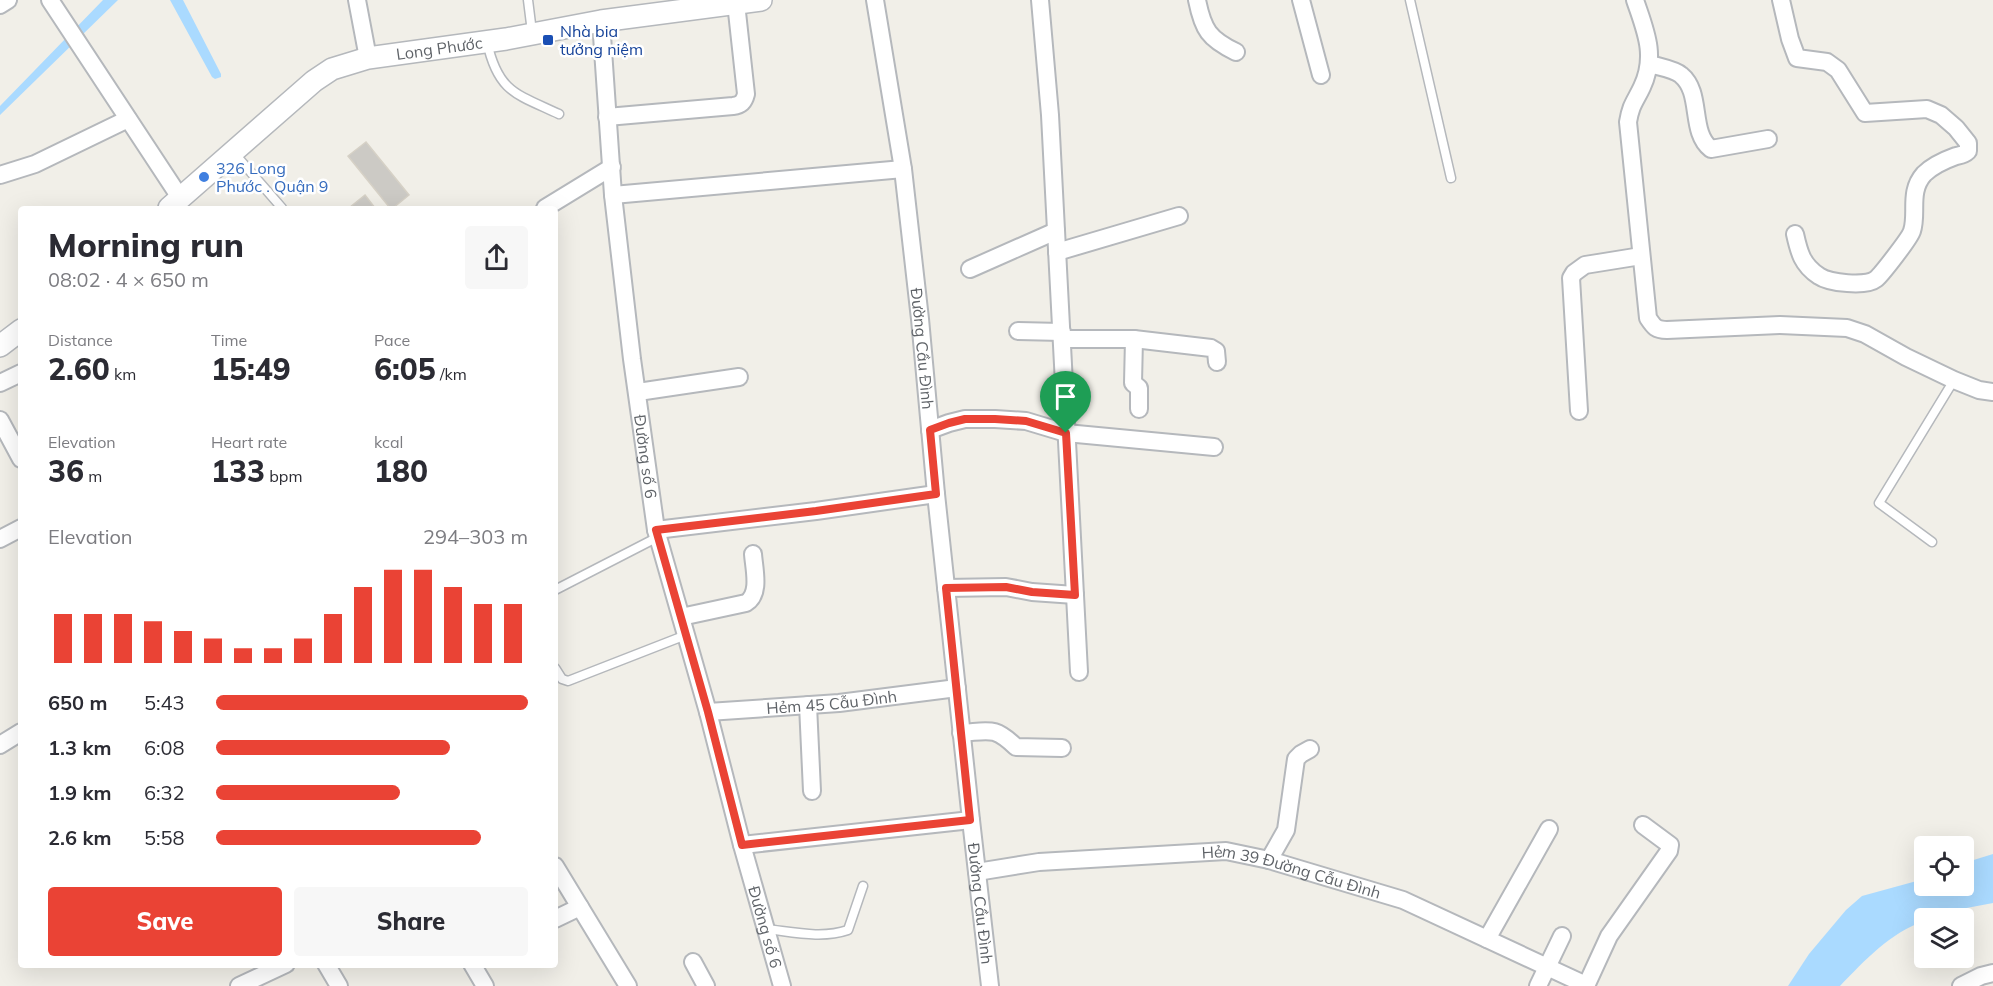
<!DOCTYPE html>
<meta charset="utf-8">
<style>
body{margin:0;font-family:Mulish,sans-serif;background:#f7f7f7;color:#2b2b33;height:100vh;display:flex;flex-direction:column;font-size:22px;white-space:nowrap}
*{box-sizing:border-box;margin:0}
p{font-size:20px;color:#7c7c81}
.icon{flex:none;width:33px;height:33px;fill:none;stroke:currentColor;stroke-width:2;stroke-linecap:round;stroke-linejoin:round}
.map{position:relative;flex:1;overflow:hidden}
.drawer{position:absolute;left:18px;top:206px;width:540px;height:762px;display:flex;flex-direction:column;background:#fff;border-radius:6px;box-shadow:0 6px 24px #0002}
.drawer>*{flex:none}
.controls{position:absolute;left:1914px;top:836px;display:grid;gap:12px}
.controls a{display:grid;place-items:center;width:60px;height:60px;border-radius:6px;background:#fff;box-shadow:0 6px 24px #0002;font-size:30px}
.pin{position:absolute;display:grid;place-items:center;width:51px;height:51px;color:#fff;margin:-62px -26px;border-radius:50% 50% 50% 0;rotate:-45deg;box-shadow:0 0 6px #0007}
.pin .icon{rotate:45deg}
.round{display:grid;place-items:center;flex:none;width:63px;height:63px;border-radius:6px;background:#f7f7f7}
.headline{display:flex;align-items:center;justify-content:space-between;height:102px;padding:0 30px}
h1{font-size:33px;font-weight:800;line-height:45px}
.figures{display:grid;grid-template-columns:repeat(3,1fr);gap:9px;height:102px;padding:6px 30px}
.figures div{display:grid;align-content:center}
.figures b{font-size:30px;font-weight:800}
.figures small{font-size:16px;font-weight:400}
.figures p{font-size:16px}
.chart{height:168px;padding:12px 30px}
.chart p{display:flex;justify-content:space-between}
.chart svg{width:100%;height:108px;margin-top:6px;stroke:#ea4335;stroke-width:6}
.button{display:flex;gap:12px;margin-top:auto;padding:12px 30px}
.button a{flex:1;height:69px;border-radius:6px;background:#ea4335;color:#fff;font-size:24px;font-weight:800;line-height:69px;text-align:center}
.button a+a{background:#f7f7f7;color:#2b2b33}
ul{padding:0 30px;list-style:none;font-size:20px}
li{display:grid;grid-template-columns:96px 72px 1fr;align-items:center;height:45px}
li i{height:15px;border-radius:8px;background:#ea4335}
.map>svg:first-child{display:block}
.water{fill:#aadaff}
.building{fill:#cccac5;stroke:#d6d1c6;stroke-width:1.5}
.lines{fill:none;stroke-linecap:round;stroke-linejoin:round}
.service-casing{stroke:#b5b8bc;stroke-width:11}
.minor-casing{stroke:#b5b8bc;stroke-width:20}
.tertiary-casing{stroke:#b5b8bc;stroke-width:24}
.service{stroke:#fff;stroke-width:8}
.minor{stroke:#fff;stroke-width:16}
.tertiary{stroke:#fff;stroke-width:21}
.route-casing{stroke:#fff;stroke-width:12}
.route{stroke:#ea4335;stroke-width:8}
.transit-dot{fill:#1a4fb4;stroke:#fff;stroke-width:2}
.shop-dot{fill:#3f7fe0;stroke:#fff;stroke-width:2}
.labels{text-anchor:middle;dominant-baseline:central;stroke-width:5;stroke-linejoin:round;paint-order:stroke}
.transit-label{font-size:16px;fill:#164399;stroke:#fff;text-anchor:start}
.street-label{font-size:16px;fill:#5f6368;stroke:#fff}
.shop-label{font-size:16px;fill:#366cbe;stroke:#fff;text-anchor:start}
</style>
<div class="map">
<svg width="1993" height="986" viewBox="0 0 1993 986">
<rect width="100%" height="100%" fill="#f1efe8"/>
<!-- water -->
<path class="water" d="M103,0H118L0,115V106Z
M170,0H183L221,74V77L215,79L212,77Z
M1993,854V903L1956,910L1933,918H1924V921C1890,933 1865,960 1840,986H1788L1809,954L1846,910L1862,896L1924,879V885H1964V863Z"/>
<!-- building -->
<path class="building" d="M366,142L409,195L393,208H390L348,156Z
M365,195L375,208H349Z"/>
<g class="lines">
<!-- service casing -->
<g class="service-casing">
<path id="service" d="M528,0L532,32
M1410,0L1451,178
M487,42C498,92 516,94 559,114
M234,153L282,208
M1932,542L1879,503L1954,380
M555,590L658,537
M555,668L562,679L568,681L686,635
M766,929C793,932 822,939 848,930L863,886"/>
</g>
<!-- minor casing -->
<g class="minor-casing">
<g id="minor">
<path d="M50,0L181,199"/>
<path d="M357,0L368,58"/>
<path id="s1" d="M875,0L903,169L920,319L936,494L971,820L990,986"/>
<path d="M1040,0L1050,115L1079,672"/>
<path d="M1197,0C1203,30 1209,39 1236,52"/>
<path d="M1301,0L1321,75"/>
<path d="M1635,0C1645,30 1657,55 1642,87C1635,102 1631,104 1628,122L1648,318C1654,327 1656,330 1667,330L1780,325L1847,328L1865,334L1906,357L1954,380L1979,390L1993,392"/>
<path d="M1781,0L1790,39L1797,58L1827,62L1838,70L1865,113L1927,109L1941,115L1956,128L1968,143V151C1964,155 1961,155 1956,156C1945,160 1932,166 1924,174C1908,192 1918,213 1912,231C1910,238 1881,275 1876,279C1866,287 1829,283 1819,276C1802,265 1799,252 1795,234"/>
<path d="M0,5L8,0"/>
<path id="s2" d="M601,21L613,195L632,359L656,530L708,712L742,845L782,986"/>
<path d="M1650,64C1659,67 1674,69 1681,75C1703,93 1689,132 1711,149L1768,139"/>
<path d="M607,117L733,106C741,105 744,102 746,94L736,3"/>
<path d="M0,175L35,164L128,119"/>
<path d="M613,195L903,169"/>
<path d="M545,208L612,167"/>
<path d="M1057,252L1179,216"/>
<path d="M970,269L1056,231"/>
<path d="M1018,331L1062,332"/>
<path d="M1062,339H1134L1211,348L1216,351L1217,362"/>
<path d="M1134,339L1133,383L1139,388V409"/>
<path d="M0,383L21,373"/>
<path d="M638,392L739,377"/>
<path d="M1579,411L1571,278L1574,273L1585,265L1641,256"/>
<path d="M0,420L21,459"/>
<path d="M930,430L949,423L965,419H995L1026,421L1066,433L1214,447"/>
<path d="M656,530L816,511L936,494"/>
<path d="M0,539L21,528"/>
<path d="M946,588L1006,587L1032,592L1075,595"/>
<path d="M681,617L746,603C761,594 754,569 753,554"/>
<path d="M808,705L812,791"/>
<path id="s3" d="M708,712L839,703L957,688"/>
<path d="M961,733C990,731 994,726 1016,747L1062,748"/>
<path d="M0,745L21,732"/>
<path d="M742,845L971,820"/>
<path d="M1269,860L1286,830L1296,759L1301,754L1310,749"/>
<path d="M555,866L628,986"/>
<path id="s4" d="M977,872L1039,862L1226,851L1269,860L1403,900L1586,985"/>
<path d="M555,919L580,907"/>
<path d="M1487,939L1549,829"/>
<path d="M693,962L706,986"/>
<path d="M326,964L339,986"/>
<path d="M472,964L485,986"/>
<path d="M239,986L286,964"/>
<path d="M1538,986L1562,936"/>
<path d="M1586,986L1609,936L1669,851L1670,845L1643,825"/>
<path d="M1961,986L1981,976L1993,973"/>
</g>
</g>
<!-- tertiary casing -->
<g class="tertiary-casing">
<g id="tertiary">
<path id="s5" d="M169,208L314,81L332,69L368,58L506,39L601,21L761,0"/>
<path d="M0,346L21,330"/>
</g>
</g>
<!-- service -->
<use href="#service" class="service"/>
<!-- minor -->
<use href="#minor" class="minor"/>
<!-- tertiary -->
<use href="#tertiary" class="tertiary"/>
</g>
<g class="lines">
<!-- route casing -->
<g class="route-casing">
<path id="route" d="M965,419H995L1026,421L1066,433L1075,595L1032,592L1006,587L946,588L970,820L742,845L708,712L656,530L816,511L936,494L930,430L949,423Z"/>
</g>
<!-- route -->
<use href="#route" class="route"/>
</g>
<!-- markers -->
<rect class="transit-dot" x="542" y="34" width="12" height="12" rx="3"/>
<circle class="shop-dot" cx="204" cy="177" r="6"/>
<g class="labels">
<!-- transit labels -->
<g class="transit-label">
<text x="560" y="31">Nhà bia<tspan x="560" dy="18">tưởng niệm</tspan></text>
</g>
<!-- street labels -->
<g class="street-label">
<text stroke="none"><textPath href="#s5" startOffset="324">Long Phước</textPath></text>
<text stroke="none"><textPath href="#s1" startOffset="352">Đường Cầu Đình</textPath></text>
<text stroke="none"><textPath href="#s2" startOffset="438">Đường số 6</textPath></text>
<text stroke="none"><textPath href="#s3" startOffset="124">Hẻm 45 Cẫu Đình</textPath></text>
<text stroke="none"><textPath href="#s4" startOffset="318">Hẻm 39 Đường Cẫu Đình</textPath></text>
<text stroke="none"><textPath href="#s1" startOffset="910">Đường Cầu Đình</textPath></text>
<text stroke="none"><textPath href="#s2" startOffset="924">Đường số 6</textPath></text>
</g>
<!-- shop labels -->
<g class="shop-label">
<text x="216" y="168">326 Long<tspan x="216" dy="18">Phước . Quận 9</tspan></text>
</g>
</g>
</svg>
<div class="controls">
<a><svg class="icon" aria-label="locate" viewBox="0 0 24 24"><circle cx="12" cy="12" r="6"/><path d="M12 2v4M12 18v4M2 12h4M18 12h4"/></svg></a>
<a><svg class="icon" aria-label="layers" viewBox="0 0 24 24"><path d="M12 4l9 5-9 5-9-5zM3 14l9 5 9-5"/></svg></a>
</div>
<div class="pin" style="left:1066px;top:433px;background:#1e9e55"><svg class="icon" aria-label="arrive" viewBox="0 0 24 24"><path d="M6 21V4h12l-3 4 3 4H6"/></svg></div>
<section class="drawer">
<div class="headline"><div><h1>Morning run</h1><p>08:02 · 4 × 650 m</p></div><a class="round"><svg class="icon" aria-label="share" viewBox="0 0 24 24"><path d="M12 15V3M7 8l5-5 5 5M5 13v7h14v-7"/></svg></a></div>
<div class="figures">
<div><p>Distance</p><b>2.60<small> km</small></b></div>
<div><p>Time</p><b>15:49</b></div>
<div><p>Pace</p><b>6:05<small> /km</small></b></div>
</div>
<div class="figures">
<div><p>Elevation</p><b>36<small> m</small></b></div>
<div><p>Heart rate</p><b>133<small> bpm</small></b></div>
<div><p>kcal</p><b>180</b></div>
</div>
<div class="chart"><p><span>Elevation</span>294–303 m</p>
<svg viewBox="0 0 160 44" preserveAspectRatio="none"><path d="M5 44V24M15 44V24M25 44V24M35 44V27M45 44V31M55 44V34M65 44V38M75 44V38M85 44V34M95 44V24M105 44V13M115 44V6M125 44V6M135 44V13M145 44V20M155 44V20"/></svg>
</div>
<ul>
<li><b>650 m</b>5:43<i style="width:100%"></i></li>
<li><b>1.3 km</b>6:08<i style="width:75%"></i></li>
<li><b>1.9 km</b>6:32<i style="width:59%"></i></li>
<li><b>2.6 km</b>5:58<i style="width:85%"></i></li>
</ul>
<div class="button"><a>Save</a><a>Share</a></div>
</section>
</div>
